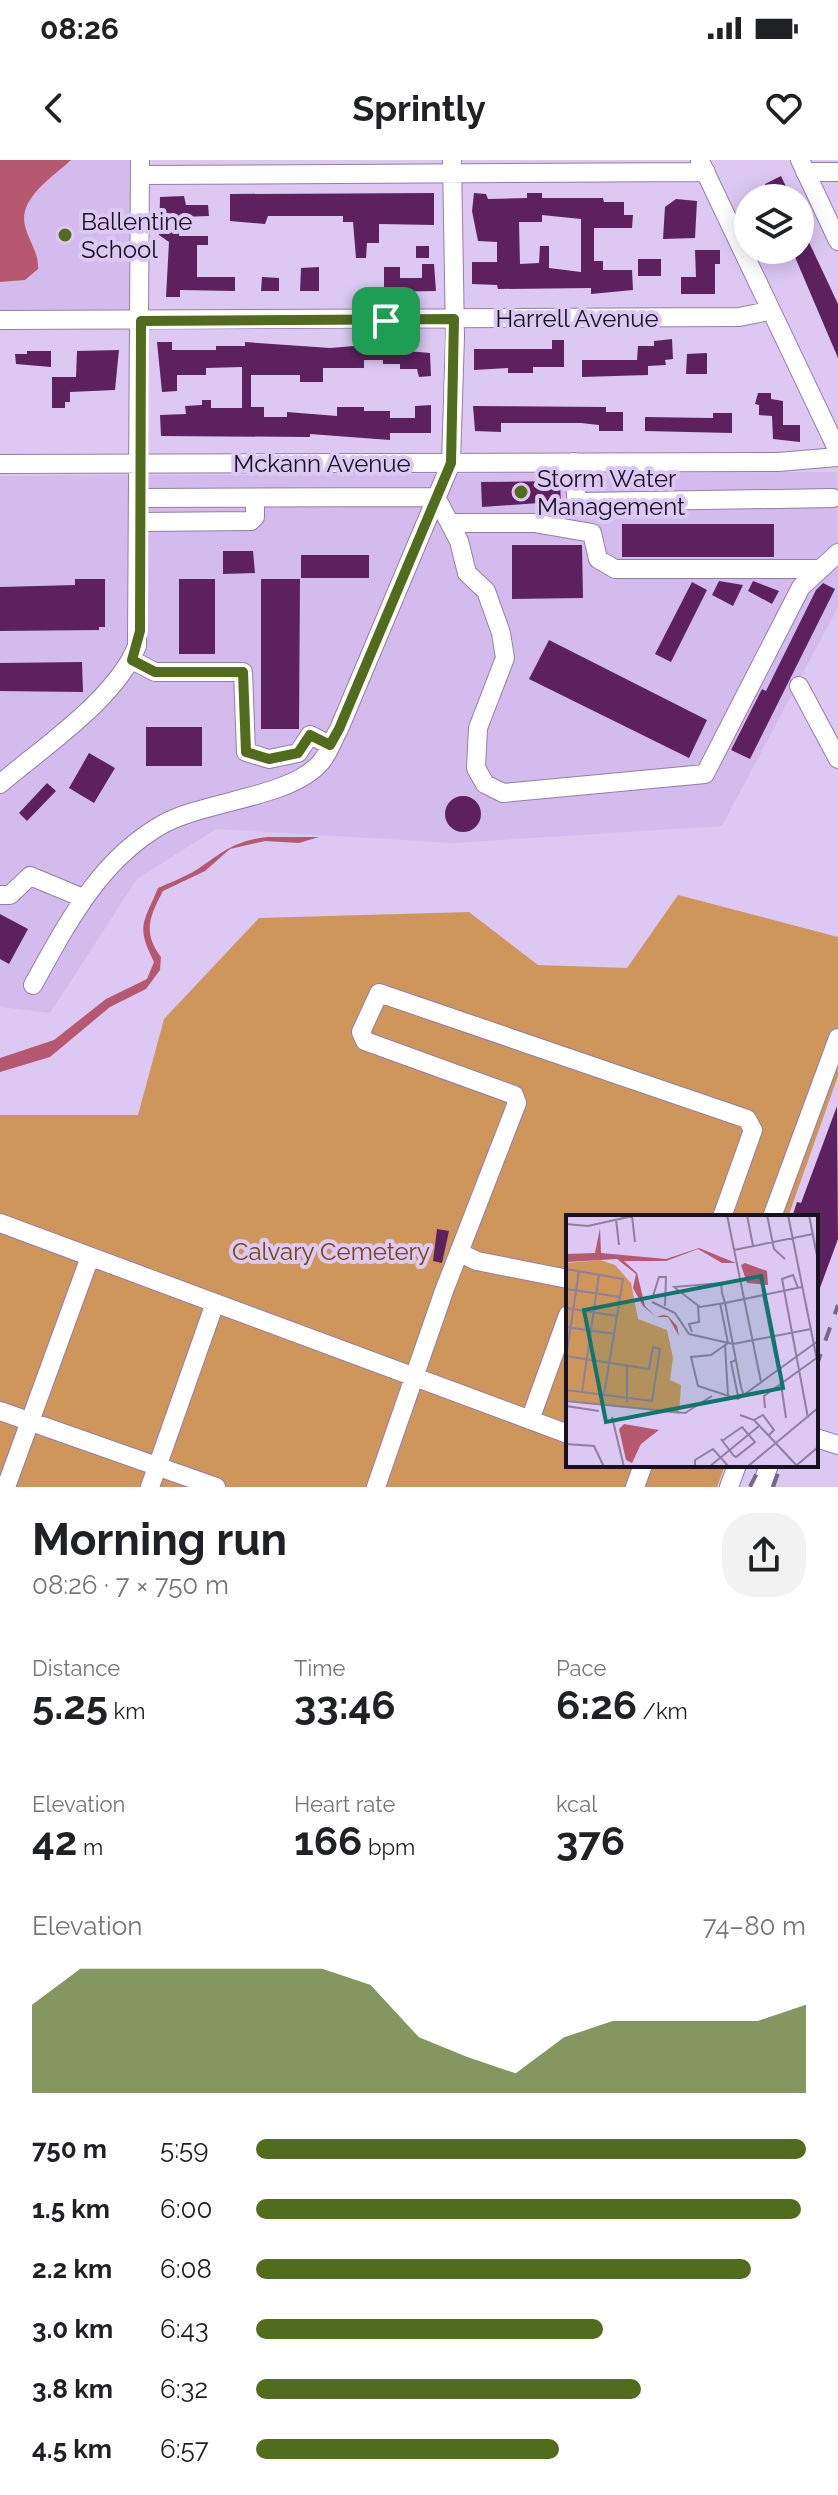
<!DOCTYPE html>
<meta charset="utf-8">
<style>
body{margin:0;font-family:Raleway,sans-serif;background:#f2f2f2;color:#202124;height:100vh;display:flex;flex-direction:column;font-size:30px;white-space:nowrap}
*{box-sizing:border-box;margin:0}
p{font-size:26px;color:#757577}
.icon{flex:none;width:44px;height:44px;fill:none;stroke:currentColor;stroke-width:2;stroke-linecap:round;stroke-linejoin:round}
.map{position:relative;height:1327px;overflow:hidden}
.side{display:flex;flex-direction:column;background:#fff;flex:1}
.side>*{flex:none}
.tools{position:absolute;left:734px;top:24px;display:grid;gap:16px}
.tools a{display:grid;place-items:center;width:80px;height:80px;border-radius:50%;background:#fff;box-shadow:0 4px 20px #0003;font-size:40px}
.pin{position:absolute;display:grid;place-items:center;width:68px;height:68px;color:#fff;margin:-34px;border-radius:16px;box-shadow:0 4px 12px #0006}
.round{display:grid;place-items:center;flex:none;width:84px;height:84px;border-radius:32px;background:#f2f2f2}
.summary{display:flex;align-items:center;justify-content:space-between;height:136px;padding:0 32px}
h1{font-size:44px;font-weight:700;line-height:60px}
.stats{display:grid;grid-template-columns:repeat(3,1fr);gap:12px;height:136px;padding:8px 32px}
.stats div{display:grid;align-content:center}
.stats b{font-size:40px;font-weight:700}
.stats small{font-size:22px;font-weight:400}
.stats p{font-size:22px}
.chart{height:224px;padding:16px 32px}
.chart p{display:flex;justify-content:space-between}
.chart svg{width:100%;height:144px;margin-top:8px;fill:#526c1e;opacity:.7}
ul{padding:0 32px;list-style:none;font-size:26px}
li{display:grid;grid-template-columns:128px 96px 1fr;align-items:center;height:60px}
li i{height:20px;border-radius:10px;background:#526c1e}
.status{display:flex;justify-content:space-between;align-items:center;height:56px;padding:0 40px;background:#fff;direction:ltr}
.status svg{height:22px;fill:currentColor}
header{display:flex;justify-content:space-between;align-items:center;height:104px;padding:0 32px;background:#fff;font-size:36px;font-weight:700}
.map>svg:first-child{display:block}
.built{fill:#d3bbed}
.green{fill:#cf965b}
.water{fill:#b65970}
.building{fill:#5e2160;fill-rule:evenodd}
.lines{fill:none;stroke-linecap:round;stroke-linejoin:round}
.minor-casing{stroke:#927fa7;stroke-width:20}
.minor{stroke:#fff;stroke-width:18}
.rail{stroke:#756884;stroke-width:4;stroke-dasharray:14 14;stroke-linecap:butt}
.route-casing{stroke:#fff;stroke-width:16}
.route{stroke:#526c1e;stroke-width:10}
.poi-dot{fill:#526c1e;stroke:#dcc8f3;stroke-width:3}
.labels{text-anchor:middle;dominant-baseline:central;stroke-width:8;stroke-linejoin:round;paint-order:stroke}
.poi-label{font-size:24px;fill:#181120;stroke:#dcc8f3;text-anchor:start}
.street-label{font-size:24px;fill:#181120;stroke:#dcc8f3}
.park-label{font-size:24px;fill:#74470d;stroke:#dcc8f3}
.inset-road{fill:none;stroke:#8e7f9f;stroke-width:2}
.view{fill:#0f766e;fill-opacity:0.15;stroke:#0f766e;stroke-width:4}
.inset-edge{fill:none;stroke:#181120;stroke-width:4}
</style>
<div class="status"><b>08:26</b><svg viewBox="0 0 49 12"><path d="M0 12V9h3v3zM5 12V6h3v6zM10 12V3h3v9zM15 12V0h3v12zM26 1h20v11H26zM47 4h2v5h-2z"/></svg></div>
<header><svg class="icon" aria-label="back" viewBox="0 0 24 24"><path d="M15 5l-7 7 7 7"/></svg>Sprintly<svg class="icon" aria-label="heart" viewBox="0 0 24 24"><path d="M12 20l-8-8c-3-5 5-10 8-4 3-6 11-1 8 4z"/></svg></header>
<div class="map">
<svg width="838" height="1327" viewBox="0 0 838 1327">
<rect width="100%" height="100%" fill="#dcc8f3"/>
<!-- built -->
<path class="built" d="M0,0H130V149L125,153L0,154Z
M837,312L838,447L722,666L453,683L216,669L137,719L50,853L0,847V316Z"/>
<!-- green -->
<path class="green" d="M678,735L838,777V916L788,1057H568V1305H725L717,1327H0V955H138L164,859L259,758L469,752L538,805L627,808Z"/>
<!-- water -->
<path class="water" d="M0,0H71C53,17 18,38 25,66C29,82 39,93 38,109L25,120L0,122Z
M267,677H319L299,683L265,681L230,689L205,711L163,731C150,756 142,772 161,797L160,810L146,829L110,847L50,897L0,912V898L54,880L106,839L147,819L154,802C136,766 143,764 158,728C169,723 182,718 193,712C221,694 231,681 267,677Z"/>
<!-- building -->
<path class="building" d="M781,16L789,33L771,38L765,24Z
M434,33V65L379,64V83H367L366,98H356L353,62H343V56H268L265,64L230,61V34Z
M474,33L486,34L488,39L527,38V33H542V38H603L604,42H624V55H633L632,68H594V101H603V110H632L633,130L591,134V128L498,129L497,125L472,124V102H497V82L478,81L472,51ZM542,55L581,59V112L549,108V86H540L539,103L520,104L519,62H542Z
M184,36L186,45H208L209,56L180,57L179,76H208V85H197V117H235V131L180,130V137H166L169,82L159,75L160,37Z
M676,39L697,41L695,78L663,79L665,47Z
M800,63L838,144V198L792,90H800Z
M416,86H429V98H416Z
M695,90H720V104H715V134H681V117H696Z
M638,99H661V116H638Z
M422,104H434L436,131L384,132V107H400V118H422Z
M319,107V131H300L301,108Z
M262,117L279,118V131H261Z
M672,179L673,199L665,200L666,205L648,206V215L582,217V200H637L638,186H654V181Z
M552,180H564V207H533V213H508V208L474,210V189H552Z
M157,182H172V190H216V186H245V182L330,188L403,182L407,191L430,193L431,216L419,217L417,209H400V204H383V200H364V208H323V222H300V215H251V247H264V257H287V252L337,256V247H364V251H390V258H415V246L431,245V273H390V280L310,274V277L161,276L160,255L186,254L185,246L202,245V240H211V248H242V207L206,208V215H177V231L162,232Z
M119,190L115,230L70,232V242H65V248H52V217H76L77,191Z
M27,191H51V207L16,204L15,194H27Z
M707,193V214H686L687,194Z
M758,233H771V239L783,241V265H800V282L773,279L772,256L759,255V245L755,244Z
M473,246L606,247V252H623V271H599V265L581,263H501V272L475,271Z
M713,253H732V273L645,271V257L713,258Z
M560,321L561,346L539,347V343L482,347L481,322Z
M622,364H774V397H622Z
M512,385H582L583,438L512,439Z
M223,391H253L255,413L223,414Z
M301,395H369V418H301Z
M75,419H105V467H99V470L0,471V427L75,425Z
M179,419H215V494H179Z
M261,419H300L299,569H261Z
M719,421L743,425L733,446L712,435Z
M753,421L779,431L772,444L748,431Z
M692,422L707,430L671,502L655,494Z
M823,423L835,429L750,599L731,590L762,529L766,531L816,430Z
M549,480L707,560L689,598L529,519Z
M82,502L83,532L0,531V503Z
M146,567H202V606H146Z
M89,593L115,608L94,643L69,628Z
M47,623L56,631L27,661L19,653Z
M445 654a18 18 0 1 1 36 0a18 18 0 1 1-36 0Z
M0,754L28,769L9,804L0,799Z
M837,946L838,1079L817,1136L816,1057H792L797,1042L801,1043Z
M437,1069L449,1071L442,1103L433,1101Z"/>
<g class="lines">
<!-- minor casing -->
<g class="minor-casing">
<path id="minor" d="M800,0L838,81
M700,1L838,291
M805,12H838
M140,15L706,12
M0,160L739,157L769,151
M574,302L576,336L581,342L833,338
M0,304L778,302L838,297
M141,338L436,337L459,381L467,413L486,431L501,473L505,498L478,568L476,608L485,624L503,633L705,614L801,427L838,393
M140,362L251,361L255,357V338
M450,363H534L592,373L598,399L615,409H817
M132,500L155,512H243L246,592L269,599L298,593L310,575L330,585
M799,526L838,599
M0,624C43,587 116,539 137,486L140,0
M0,735H10L30,716L83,738
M33,825C67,764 99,700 163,664C205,641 293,637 321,602C329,593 333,579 339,569L451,303L455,176L452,0
M772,1057L838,878
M0,1063L568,1274
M460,1093L477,1101L568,1119
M0,1251L216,1327
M530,1260L568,1155
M816,1278L838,1285
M6,1327L90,1097
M150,1327L215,1143
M376,1327L444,1131L517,943L514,935L365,881L361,872L379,833L747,959L753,970L722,1057
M635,1327L643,1305
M729,1327L737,1305
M761,1327L769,1305"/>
</g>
<!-- minor -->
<use href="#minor" class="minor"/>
<!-- rail -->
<path class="rail" d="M816,1207L838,1145
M750,1327L761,1305
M773,1327L781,1305"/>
</g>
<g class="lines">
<!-- route casing -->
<g class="route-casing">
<path id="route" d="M454,159L451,303L339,569L330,585L310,575L298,593L269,599L246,592L243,512H155L132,500L140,471L141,161Z"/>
</g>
<!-- route -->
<use href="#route" class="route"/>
</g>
<!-- markers -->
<g class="poi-dot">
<circle cx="65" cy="75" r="8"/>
<circle cx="521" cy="332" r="8"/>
</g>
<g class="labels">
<!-- poi labels -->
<g class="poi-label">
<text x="81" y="61">Ballentine<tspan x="81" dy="28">School</tspan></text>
<text x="537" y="318">Storm Water<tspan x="537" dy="28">Management</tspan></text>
</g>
<!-- street labels -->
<g class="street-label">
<text x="577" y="158">Harrell Avenue</text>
<text x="322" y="303">Mckann Avenue</text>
</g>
<!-- park labels -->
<g class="park-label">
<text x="331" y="1091">Calvary Cemetery</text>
</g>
</g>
<!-- overview -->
<g transform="translate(566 1055)">
<rect width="252" height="252" fill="#dcc8f3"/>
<path d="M34,45L49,50L65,68L72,104L101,115L107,143L104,165L115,170L113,199L0,185V48Z" fill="#cf965b"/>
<path d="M34,13L35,38L100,44L133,33L170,48H156L132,34L100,46H58L71,58L79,91L90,102L97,100L102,101L111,111L113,121L102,102H90L77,91L67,73L70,59L51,44L0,47V39L29,38ZM179,48L201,56L202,70L181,68L175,50ZM58,209L93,215L75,229L66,248L60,245L53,214Z" fill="#b65970"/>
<path class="inset-road" d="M161,0L195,167M181,0L187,31M201,0L208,34L219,44M222,0L252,150M243,0L252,46M66,1L69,27M50,4L53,30M0,9L22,11L71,0M168,35L247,19M0,54L57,64L38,180M232,73L227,60L216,64L242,203M0,74L54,82M197,80L212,155M87,81L93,62H100L99,91M86,87L109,98L123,119L167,129L245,114M154,88L162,128L145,140L125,142L132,171L172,184L252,126M0,93L51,101M0,112L49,119M126,117L123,109L133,107L132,91M159,130L162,180M0,143L13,56M170,145L165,147L172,181M215,169L220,203M0,175L86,186L94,134L87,132L83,154L0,141M16,177L33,60M178,181L175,172L159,88L156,78L155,68L108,72L134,92L159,88L236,72M0,186L119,198L146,181M61,187V150M0,191L33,196M199,193L198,181L252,142M174,200L188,205L232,252M46,202L58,252M188,205L197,200L208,215L202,221M155,224L168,241L170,242L189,227L176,212L156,226M0,229L28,231L38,252M231,250L252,232M129,252V245L147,234L163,252M143,252L193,211M181,252L252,193"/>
<path class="view" d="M195,61L217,173L40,207L18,95Z"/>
<rect width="252" height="252" class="inset-edge"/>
</g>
</svg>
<div class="tools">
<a><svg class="icon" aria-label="layers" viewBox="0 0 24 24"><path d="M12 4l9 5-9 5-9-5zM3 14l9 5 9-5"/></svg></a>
</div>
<div class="pin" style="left:386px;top:161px;background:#1e9e55"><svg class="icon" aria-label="arrive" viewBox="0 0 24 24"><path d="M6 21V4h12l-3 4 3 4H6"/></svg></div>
</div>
<section class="side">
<div class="summary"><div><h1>Morning run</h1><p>08:26 · 7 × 750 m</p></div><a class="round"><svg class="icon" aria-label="share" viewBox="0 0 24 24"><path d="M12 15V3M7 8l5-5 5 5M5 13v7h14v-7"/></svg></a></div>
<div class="stats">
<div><p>Distance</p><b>5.25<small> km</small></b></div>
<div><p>Time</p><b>33:46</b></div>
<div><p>Pace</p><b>6:26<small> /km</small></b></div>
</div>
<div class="stats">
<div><p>Elevation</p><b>42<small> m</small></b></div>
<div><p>Heart rate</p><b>166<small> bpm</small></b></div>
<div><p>kcal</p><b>376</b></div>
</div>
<div class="chart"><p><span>Elevation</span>74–80 m</p>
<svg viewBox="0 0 160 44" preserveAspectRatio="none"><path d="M0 44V17L10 6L20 6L30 6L40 6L50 6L60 6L70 11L80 27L90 33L100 38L110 27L120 22L130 22L140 22L150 22L160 17V44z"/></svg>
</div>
<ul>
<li><b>750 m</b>5:59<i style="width:100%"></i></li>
<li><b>1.5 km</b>6:00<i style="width:99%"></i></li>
<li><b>2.2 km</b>6:08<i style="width:90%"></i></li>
<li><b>3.0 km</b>6:43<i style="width:63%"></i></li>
<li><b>3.8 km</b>6:32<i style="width:70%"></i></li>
<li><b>4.5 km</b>6:57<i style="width:55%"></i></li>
</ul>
</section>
